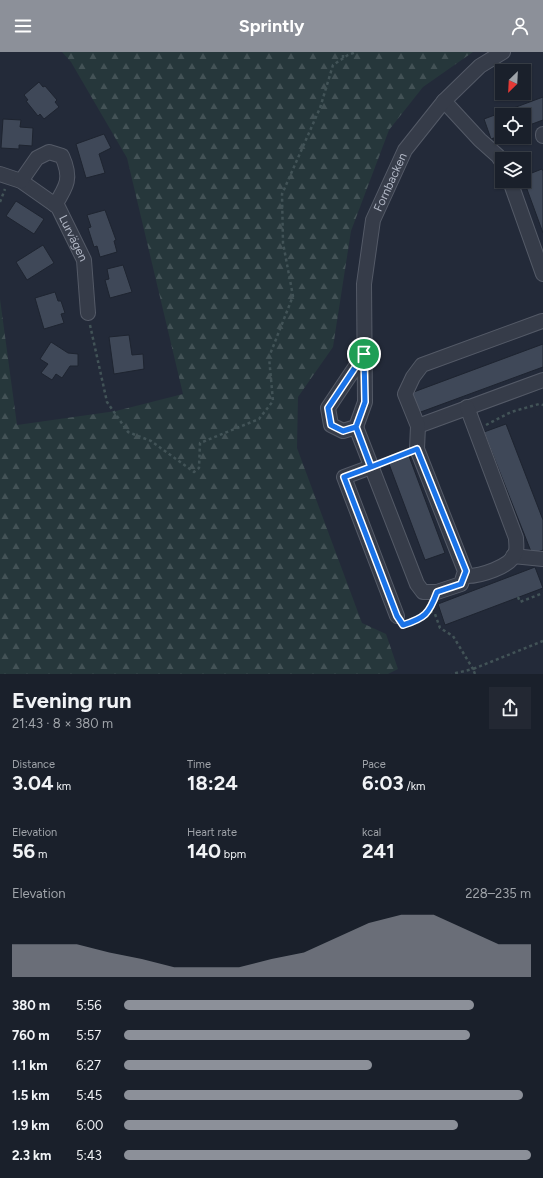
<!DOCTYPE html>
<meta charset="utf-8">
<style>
body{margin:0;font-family:Figtree,sans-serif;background:#232833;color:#f1f3f6;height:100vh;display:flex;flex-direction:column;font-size:15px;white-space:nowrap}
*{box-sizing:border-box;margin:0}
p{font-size:13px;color:#9fa3a9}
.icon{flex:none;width:22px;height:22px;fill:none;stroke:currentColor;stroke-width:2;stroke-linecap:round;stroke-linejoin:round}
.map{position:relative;height:622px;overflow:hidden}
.drawer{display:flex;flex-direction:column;background:#1a202b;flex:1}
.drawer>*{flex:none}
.needle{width:26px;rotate:204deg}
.buttons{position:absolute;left:495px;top:12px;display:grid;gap:8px}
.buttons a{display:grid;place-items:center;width:36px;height:36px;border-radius:0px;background:#1a202b;box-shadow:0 1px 3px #0004,0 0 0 1px #383e47;font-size:20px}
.pin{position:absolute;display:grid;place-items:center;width:34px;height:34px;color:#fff;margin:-17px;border:2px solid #fff;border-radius:50%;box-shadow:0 1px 4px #0007}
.round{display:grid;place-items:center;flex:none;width:42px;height:42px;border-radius:0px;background:#232833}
.overview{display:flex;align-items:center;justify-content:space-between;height:68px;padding:0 12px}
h1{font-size:22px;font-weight:700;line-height:30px}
.metrics{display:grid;grid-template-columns:repeat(3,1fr);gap:6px;height:68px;padding:4px 12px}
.metrics div{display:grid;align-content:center}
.metrics b{font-size:20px;font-weight:700}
.metrics small{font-size:11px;font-weight:400}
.metrics p{font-size:11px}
.chart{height:112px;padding:8px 12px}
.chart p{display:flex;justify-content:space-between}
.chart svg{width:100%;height:72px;margin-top:4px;fill:#8c9099;opacity:.7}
ul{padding:0 12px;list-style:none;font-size:13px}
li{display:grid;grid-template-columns:64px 48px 1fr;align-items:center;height:30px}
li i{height:10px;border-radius:5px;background:#8c9099}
header{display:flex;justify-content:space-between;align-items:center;height:52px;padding:0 12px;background:#8c9099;color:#fff;font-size:18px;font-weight:700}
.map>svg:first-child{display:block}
.forest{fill:url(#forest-firs)}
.building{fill:#3f4858;stroke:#1e2430}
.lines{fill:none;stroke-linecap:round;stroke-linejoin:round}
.minor-casing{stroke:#545a67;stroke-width:16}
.path{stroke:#425357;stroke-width:2.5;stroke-dasharray:3 3;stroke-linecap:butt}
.minor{stroke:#363c49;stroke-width:14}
.route-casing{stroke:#fff;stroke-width:8}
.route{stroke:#1a73e8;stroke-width:5}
.labels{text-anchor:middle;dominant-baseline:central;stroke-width:4;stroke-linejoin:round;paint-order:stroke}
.street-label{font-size:12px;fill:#b1b7c5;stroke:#1c222e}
</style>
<header><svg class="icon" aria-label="menu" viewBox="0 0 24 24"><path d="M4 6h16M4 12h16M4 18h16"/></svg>Sprintly<svg class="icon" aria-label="person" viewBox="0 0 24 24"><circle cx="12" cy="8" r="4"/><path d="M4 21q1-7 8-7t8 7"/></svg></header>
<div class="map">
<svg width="543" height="622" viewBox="0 0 543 622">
<defs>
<pattern id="forest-firs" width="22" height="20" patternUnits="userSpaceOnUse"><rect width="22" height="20" fill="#26373b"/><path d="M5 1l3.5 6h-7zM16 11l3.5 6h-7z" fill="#435256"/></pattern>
</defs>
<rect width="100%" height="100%" fill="#232a39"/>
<!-- forest -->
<path class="forest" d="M62,0H473L423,35L389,78L351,179L333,295L298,345L297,396L362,571L386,582L398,617L388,622H0V247L17,373L116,359L183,342L127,106L71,10Z"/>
<!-- building -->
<path class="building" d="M39,30L43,35L45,34L57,48L55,50L59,55L44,67L40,62L38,64L26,49L28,48L24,43Z
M543,45V68L524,75V63H502V83L491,87L484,67Z
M3,67L21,68L20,75L33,76L32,94L19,93V97L1,96Z
M104,82L111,96L99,102L105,121L86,126L76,92Z
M542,117L543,119V181L524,129V124Z
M16,149L44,167L34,182L6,164Z
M105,158L116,188L114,189L117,200L100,205L97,194L94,195L88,176L91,175L87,163Z
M43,193L54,211L27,228L16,210Z
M123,213L132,240L110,246L105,228L109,227L107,217Z
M55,240L58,249H61L65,261L61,262L64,271L44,277L35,246Z
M129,283L132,303L143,302L144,317L114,322L109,285Z
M51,290L68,301L78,302V314H70L62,326L56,322L52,328L41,321L48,312L40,307Z
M543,292V315L418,361L411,341Z
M506,372L543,468V498L532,502L484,380Z
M409,404L445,501L425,508L389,412Z
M535,515L543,536L445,573L438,552Z"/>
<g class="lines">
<!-- minor casing -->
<g class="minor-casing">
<g id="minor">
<path d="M444,49L480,88L498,104L502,110"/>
<path d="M543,82V84"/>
<path id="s1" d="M0,122L21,129L58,155L84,208L88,261"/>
<path d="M21,129L37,106L49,100L62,104C72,126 67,134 55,153"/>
<path d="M510,129L543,222"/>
<path id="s2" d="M364,302L328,356L331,373L343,379L356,375L365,350L364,232L373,168L405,98L444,49L480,14L503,0"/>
<path d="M418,374L543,328"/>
<path d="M356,375L417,532L423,540H437L461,532L465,519L417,397L418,374L405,342L413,325L422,313L542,269"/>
<path d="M371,415L344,425L397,564"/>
<path d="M513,504L543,507"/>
<path d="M464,524C478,525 513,515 516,499C517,495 516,490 516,486L467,355"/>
</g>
</g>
<!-- path -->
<path class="path" d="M343,6V0
M0,150L5,137
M90,273L107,350L128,380L151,389L194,420L199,416L200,391L259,367L273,349L269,305L293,244L283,191L282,142L320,56L333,13L348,3L356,0
M486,373L511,360L539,352L543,353
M382,410L406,401
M518,545L520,550L543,541
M430,559L435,562L440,576L453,584L473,617L452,622
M407,572C419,568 428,564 432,552
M475,622L473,617L543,589"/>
<!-- minor -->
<use href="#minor" class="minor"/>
</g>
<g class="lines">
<!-- route casing -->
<g class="route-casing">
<path id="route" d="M364,302L365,350L356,375L371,415L344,425L397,564L403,573C425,566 429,562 437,540L461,532L466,519L417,397L371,415L356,375L343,379L331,373L328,356L364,302"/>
</g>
<!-- route -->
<use href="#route" class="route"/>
</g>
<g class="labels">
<!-- street labels -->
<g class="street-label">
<text stroke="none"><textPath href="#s2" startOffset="360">Fornbacken</textPath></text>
<text stroke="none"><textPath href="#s1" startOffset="102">Lurvägen</textPath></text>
</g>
</g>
</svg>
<div class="buttons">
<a><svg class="needle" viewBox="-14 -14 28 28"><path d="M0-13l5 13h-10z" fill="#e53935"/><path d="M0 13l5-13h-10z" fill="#9fa3a9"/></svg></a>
<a><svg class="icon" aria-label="locate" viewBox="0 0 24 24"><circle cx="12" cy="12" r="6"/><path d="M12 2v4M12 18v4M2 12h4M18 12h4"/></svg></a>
<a><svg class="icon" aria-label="layers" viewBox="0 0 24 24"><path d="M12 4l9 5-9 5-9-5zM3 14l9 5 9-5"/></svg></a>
</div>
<div class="pin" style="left:364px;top:302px;background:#1e9e55"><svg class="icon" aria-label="arrive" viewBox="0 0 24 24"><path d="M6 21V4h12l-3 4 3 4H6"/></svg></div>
</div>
<section class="drawer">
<div class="overview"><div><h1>Evening run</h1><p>21:43 · 8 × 380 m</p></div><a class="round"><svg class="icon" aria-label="share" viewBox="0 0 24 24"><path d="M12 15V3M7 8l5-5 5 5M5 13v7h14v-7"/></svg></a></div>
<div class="metrics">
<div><p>Distance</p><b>3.04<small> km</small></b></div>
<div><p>Time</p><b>18:24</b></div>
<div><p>Pace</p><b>6:03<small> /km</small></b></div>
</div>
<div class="metrics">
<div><p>Elevation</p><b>56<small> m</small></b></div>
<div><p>Heart rate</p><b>140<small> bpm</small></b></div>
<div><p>kcal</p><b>241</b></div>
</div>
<div class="chart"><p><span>Elevation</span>228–235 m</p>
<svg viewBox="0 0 160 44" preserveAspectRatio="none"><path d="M0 44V24L10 24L20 24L30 29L40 33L50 38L60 38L70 38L80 33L90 29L100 20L110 11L120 6L130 6L140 15L150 24L160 24V44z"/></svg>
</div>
<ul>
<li><b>380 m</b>5:56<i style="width:86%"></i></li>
<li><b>760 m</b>5:57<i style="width:85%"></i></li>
<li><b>1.1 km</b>6:27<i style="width:61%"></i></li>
<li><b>1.5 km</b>5:45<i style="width:98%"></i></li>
<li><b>1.9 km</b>6:00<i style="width:82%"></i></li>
<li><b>2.3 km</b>5:43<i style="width:100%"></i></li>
</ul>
</section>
